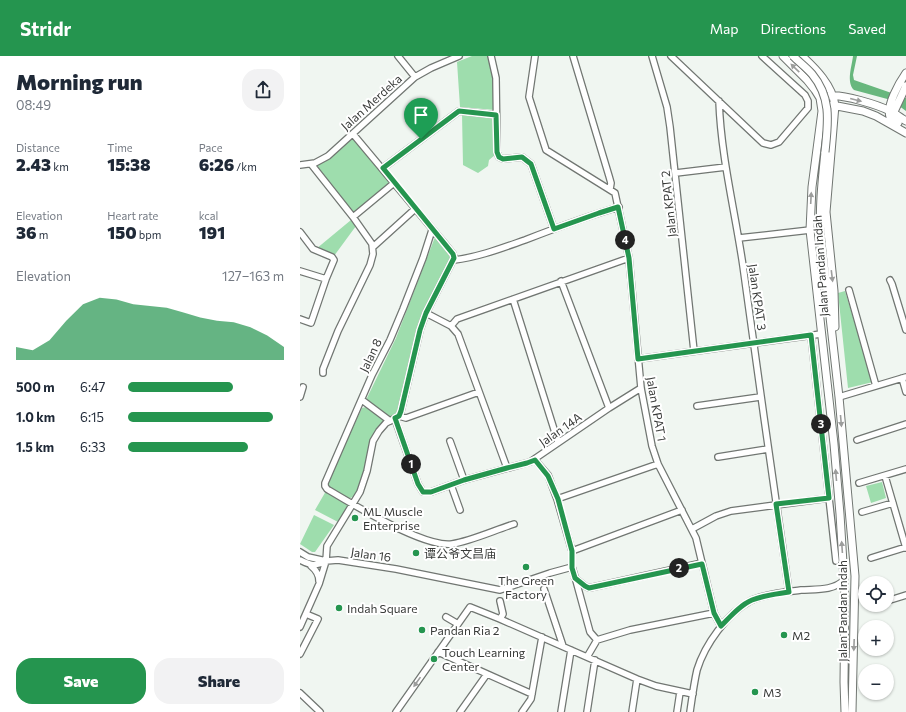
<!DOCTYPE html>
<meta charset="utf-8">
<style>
body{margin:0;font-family:Commissioner,"Noto Sans SC",sans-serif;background:#f2f2f3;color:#1f2937;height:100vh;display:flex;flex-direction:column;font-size:15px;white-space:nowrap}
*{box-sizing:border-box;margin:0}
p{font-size:13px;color:#747a83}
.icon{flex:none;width:22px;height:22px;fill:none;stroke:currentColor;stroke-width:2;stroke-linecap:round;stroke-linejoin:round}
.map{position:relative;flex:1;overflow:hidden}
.side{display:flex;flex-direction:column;background:#fff;width:300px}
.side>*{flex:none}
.tools{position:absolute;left:558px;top:520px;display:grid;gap:8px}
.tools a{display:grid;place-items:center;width:36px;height:36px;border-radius:50%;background:#fff;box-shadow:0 1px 3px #0004;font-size:20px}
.pin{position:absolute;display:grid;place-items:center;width:34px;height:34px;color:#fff;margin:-41px -17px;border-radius:50% 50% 50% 0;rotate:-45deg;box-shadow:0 0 4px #0007}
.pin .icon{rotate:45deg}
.km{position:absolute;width:20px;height:20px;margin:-10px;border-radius:50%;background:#222;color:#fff;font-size:11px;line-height:20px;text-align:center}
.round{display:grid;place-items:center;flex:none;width:42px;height:42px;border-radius:16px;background:#f2f2f3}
.summary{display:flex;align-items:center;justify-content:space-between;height:68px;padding:0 16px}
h1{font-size:22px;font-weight:800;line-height:30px}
.metrics{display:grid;grid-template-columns:repeat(3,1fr);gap:6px;height:68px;padding:4px 16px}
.metrics div{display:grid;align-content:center}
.metrics b{font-size:17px;font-weight:800}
.metrics small{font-size:11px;font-weight:400}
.metrics p{font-size:11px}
.chart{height:112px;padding:8px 16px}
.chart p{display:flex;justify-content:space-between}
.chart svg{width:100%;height:72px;margin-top:4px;fill:#25954f;opacity:.7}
.primary-button{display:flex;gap:8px;margin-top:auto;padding:8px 16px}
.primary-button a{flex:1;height:46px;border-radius:16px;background:#25954f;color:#fff;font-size:16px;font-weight:800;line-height:46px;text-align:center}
.primary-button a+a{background:#f2f2f3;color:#1f2937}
ul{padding:0 16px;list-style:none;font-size:13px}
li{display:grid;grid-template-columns:64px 48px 1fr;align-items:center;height:30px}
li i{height:10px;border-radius:5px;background:#25954f}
header{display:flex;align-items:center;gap:24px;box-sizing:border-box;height:56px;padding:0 20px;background:#25954f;color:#fff}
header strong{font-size:19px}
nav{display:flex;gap:22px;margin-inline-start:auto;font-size:14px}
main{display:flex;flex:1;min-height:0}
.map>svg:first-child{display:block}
.green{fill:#9eddad}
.water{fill:#68b77d}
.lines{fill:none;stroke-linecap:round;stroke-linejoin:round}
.minor-casing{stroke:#717672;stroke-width:8}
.major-casing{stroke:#717672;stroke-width:9}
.minor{stroke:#fff;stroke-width:5.5}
.major{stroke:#fff;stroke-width:7}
.major-bridge-casing{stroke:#717672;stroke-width:9;stroke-linecap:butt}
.major-bridge{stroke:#fff;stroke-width:7}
.oneway{fill:#9c9d9c}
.route-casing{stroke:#fff;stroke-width:8}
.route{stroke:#25954f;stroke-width:5}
.poi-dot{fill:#25954f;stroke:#fff;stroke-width:1.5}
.labels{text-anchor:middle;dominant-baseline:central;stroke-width:4;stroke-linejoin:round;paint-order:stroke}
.street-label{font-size:12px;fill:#393b39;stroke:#fff}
.poi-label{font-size:12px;fill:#393b39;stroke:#fff;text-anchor:start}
</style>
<header>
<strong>Stridr</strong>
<nav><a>Map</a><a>Directions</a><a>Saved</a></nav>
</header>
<main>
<section class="side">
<div class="summary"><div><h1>Morning run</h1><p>08:49</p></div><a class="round"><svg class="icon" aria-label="share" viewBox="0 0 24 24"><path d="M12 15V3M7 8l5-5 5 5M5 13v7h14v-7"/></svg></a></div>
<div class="metrics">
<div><p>Distance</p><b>2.43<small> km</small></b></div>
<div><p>Time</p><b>15:38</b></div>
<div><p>Pace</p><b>6:26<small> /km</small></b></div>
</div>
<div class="metrics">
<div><p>Elevation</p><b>36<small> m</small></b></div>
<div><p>Heart rate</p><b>150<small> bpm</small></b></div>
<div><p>kcal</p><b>191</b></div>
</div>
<div class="chart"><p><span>Elevation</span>127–163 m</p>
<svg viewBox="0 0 160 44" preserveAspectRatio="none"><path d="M0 44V36L10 38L20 32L30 20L40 10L50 6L60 7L70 10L80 11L90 12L100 15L110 18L120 20L130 21L140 24L150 29L160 36V44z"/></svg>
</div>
<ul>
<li><b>500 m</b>6:47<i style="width:67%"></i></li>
<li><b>1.0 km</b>6:15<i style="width:93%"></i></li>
<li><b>1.5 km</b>6:33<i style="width:77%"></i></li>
</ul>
<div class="primary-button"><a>Save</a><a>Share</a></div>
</section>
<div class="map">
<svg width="606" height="656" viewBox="0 0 606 656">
<rect width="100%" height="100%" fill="#f0f6f1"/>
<!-- green -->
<path class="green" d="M172,0H188L194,22L195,54L160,51L157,6Z
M162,58L194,61L195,99L189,104L188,110L178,117L163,109Z
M52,82L81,112L92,126L53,159L16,108Z
M51,164L56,170L34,200L16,193Z
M135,181L151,198V204L123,257L98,357L90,361L66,344L96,282Z
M545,235L573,326L548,332L538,237Z
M66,351L85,364L75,375L64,419L57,438L49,443L29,432L28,425L62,352Z
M582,426L586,442L571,447L566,430Z
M26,435L49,449L38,466L15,454Z
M14,459L34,469L15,496H12L0,488Z"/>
<!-- water -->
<path class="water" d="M553,0H557L553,19L554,24L606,42V55L591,44L554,34C546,26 552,10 553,0Z"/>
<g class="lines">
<!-- minor casing -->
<g class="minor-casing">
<path id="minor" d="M98,0L115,21
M191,0L196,22L197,96L199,101L203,103L222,101L231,108L254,173
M235,0L229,41L246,94L315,137L329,202L341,332L352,390L358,408L396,482L414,557L421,570
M273,0L309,120L311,127L310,133
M352,0L367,51L370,71L394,295
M371,0L463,87L471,89L479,86L508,52V45L505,39L462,0
M419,45C421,101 435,155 443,210C458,319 473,427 489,536
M11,108L53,161L72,188L73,198L70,209L38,275L23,313V317
M0,109L15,107L28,100L115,21L131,12L159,0
M83,112L159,55L196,59
M376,117L426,111
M53,161L94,127
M132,174L123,202L103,253L90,284L72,319L25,427V430L27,433C52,448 124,492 152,488C171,485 195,474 214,468
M0,176L13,193L32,201L34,204L26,223L11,267L0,263
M439,182L510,174
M73,191L115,153
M154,204C179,201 202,192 225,184C256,172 287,160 319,151
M0,215L26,223
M590,224L592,228L606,274
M261,225L309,352
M549,234L576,330
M213,243L258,386
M126,257L151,270L158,278L207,412
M151,270L157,263L329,202
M511,279L536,505
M338,303L521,278
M602,322L606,336
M0,341L3,331
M539,341L606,321
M62,344L90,365
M397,350L460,341
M99,360L106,362L179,336
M95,363L118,428L123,436H131L164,424L230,406L309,352L341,332
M557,384L606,368
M150,385L164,424
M418,401L468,393
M235,404L248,419L257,443L272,495V511L275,521L290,576L297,584L287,601
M585,420L606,492
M559,427L606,413
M151,429L160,454
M257,443L358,408
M562,456L593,447
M392,473L416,460L431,455L529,442
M272,495L382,454
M0,496L8,501L26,505L38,504L96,513L200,534L250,517L272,511
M571,502L606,491
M0,504C10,509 16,511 26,505
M11,510C16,514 19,518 19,525
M275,522L285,530L289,532L402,507
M244,533L263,590
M200,545L203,558L200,563
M587,545L606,539
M570,550L573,549
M146,561L158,568
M0,571L19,528L26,505L27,490L60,436L67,415L73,385L79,375L86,367L99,360L101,355L120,274L126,257L154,202L153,198L145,188L53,78
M297,584L330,574L414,557
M138,596L232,638
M0,598L18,563L6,558
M0,637L20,656
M96,656L170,551L200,563L337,623L356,630L393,638
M160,656L187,618
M222,656L231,643L242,581
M261,656L271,594
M287,656L295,604
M332,656L337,623
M377,656L380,636
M390,656C392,642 394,627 397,614C405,588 427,558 450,545C463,538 487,536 501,534C516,533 533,535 544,524"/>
</g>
<!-- major casing -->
<g class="major-casing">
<path id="major" d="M483,0L507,24L515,34L520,42L522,55L512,131L510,174L534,388L540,458L545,540L544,626L545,656
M502,0C516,13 532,29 535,49L526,156L534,235L535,271
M530,40C543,38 578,49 590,55C596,58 601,62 606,65
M532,49L563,55L576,60L606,77
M592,60L606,30
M598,67L590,61C586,50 599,27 606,17
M525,96C522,125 519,152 521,181L539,341L555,520L552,656"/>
</g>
<!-- minor -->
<use href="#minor" class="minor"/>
<!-- major -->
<use href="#major" class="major"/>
<!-- major-bridge casing -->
<g class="major-bridge-casing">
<path id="major-bridge" d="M493,0C499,6 506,11 512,18C532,42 528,67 525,96"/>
</g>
<!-- major-bridge -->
<use href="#major-bridge" class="major-bridge"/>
</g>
<!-- one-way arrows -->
<defs><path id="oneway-solid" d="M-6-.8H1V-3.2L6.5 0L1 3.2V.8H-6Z"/></defs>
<g class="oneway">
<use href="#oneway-solid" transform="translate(495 12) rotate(-136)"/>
<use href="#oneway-solid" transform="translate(556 44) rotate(14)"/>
<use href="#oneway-solid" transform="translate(511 142) rotate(-87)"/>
<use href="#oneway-solid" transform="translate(532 220) rotate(83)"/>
<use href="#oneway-solid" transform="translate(541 365) rotate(85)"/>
<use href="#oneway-solid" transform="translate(536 419) rotate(-95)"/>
<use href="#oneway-solid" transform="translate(542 491) rotate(-94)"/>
<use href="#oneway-solid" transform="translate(554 589) rotate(92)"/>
<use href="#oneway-solid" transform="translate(117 626) rotate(125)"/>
</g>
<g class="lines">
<!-- route casing -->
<g class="route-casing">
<path id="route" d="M159,55L196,59L197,96L199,101L203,103L222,101L231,108L254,173L299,157L318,151L329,202L338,303L511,279L529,442L476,448L489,536C477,538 464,539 452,544C440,549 430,561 421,570L414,557L402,508L289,532L285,530L275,522L272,512V495L258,443L248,420L235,404L227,407L207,412L164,424L131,436H123L118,428L95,362L99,360L101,355L120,274L126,257L154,202L153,198L83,112Z"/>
</g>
<!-- route -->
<use href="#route" class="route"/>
</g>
<!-- markers -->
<g class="poi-dot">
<circle cx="55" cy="462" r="4"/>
<circle cx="116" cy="497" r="4"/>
<circle cx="226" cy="511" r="4"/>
<circle cx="39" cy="552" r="4"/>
<circle cx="122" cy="574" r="4"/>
<circle cx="484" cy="579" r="4"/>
<circle cx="134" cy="603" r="4"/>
<circle cx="455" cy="636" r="4"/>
</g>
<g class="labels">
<!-- street labels -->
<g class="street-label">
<text transform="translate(71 46) rotate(-42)">Jalan Merdeka</text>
<text transform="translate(368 148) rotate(-96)">Jalan KPAT 2</text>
<text transform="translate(520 210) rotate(-94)">Jalan Pandan Indah</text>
<text transform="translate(458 241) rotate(82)">Jalan KPAT 3</text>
<text transform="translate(70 299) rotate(-64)">Jalan 8</text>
<text transform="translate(357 353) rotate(80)">Jalan KPAT 1</text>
<text transform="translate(260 373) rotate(-35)">Jalan 14A</text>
<text transform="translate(71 498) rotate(8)">Jalan 16</text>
<text transform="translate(542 555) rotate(-90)">Jalan Pandan Indah</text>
</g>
<!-- poi labels -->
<g class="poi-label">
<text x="63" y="455">ML Muscle<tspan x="63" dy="14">Enterprise</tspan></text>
<text x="124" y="497">谭公爷文昌庙</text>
<text x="226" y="524" text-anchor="middle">The Green<tspan x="226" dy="14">Factory</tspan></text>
<text x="47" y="552">Indah Square</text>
<text x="130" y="574">Pandan Ria 2</text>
<text x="492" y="579">M2</text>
<text x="142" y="596">Touch Learning<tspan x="142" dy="14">Center</tspan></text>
<text x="463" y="636">M3</text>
</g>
</g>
</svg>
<div class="tools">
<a><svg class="icon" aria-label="locate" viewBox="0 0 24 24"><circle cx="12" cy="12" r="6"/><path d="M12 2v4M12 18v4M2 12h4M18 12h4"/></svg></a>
<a>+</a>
<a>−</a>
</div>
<div class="pin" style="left:121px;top:83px;background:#1e9e55"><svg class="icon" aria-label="arrive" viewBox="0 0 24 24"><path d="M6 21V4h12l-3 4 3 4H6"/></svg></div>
<b class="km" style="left:111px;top:408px">1</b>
<b class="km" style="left:379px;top:512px">2</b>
<b class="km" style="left:521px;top:368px">3</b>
<b class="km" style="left:325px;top:184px">4</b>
</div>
</main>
